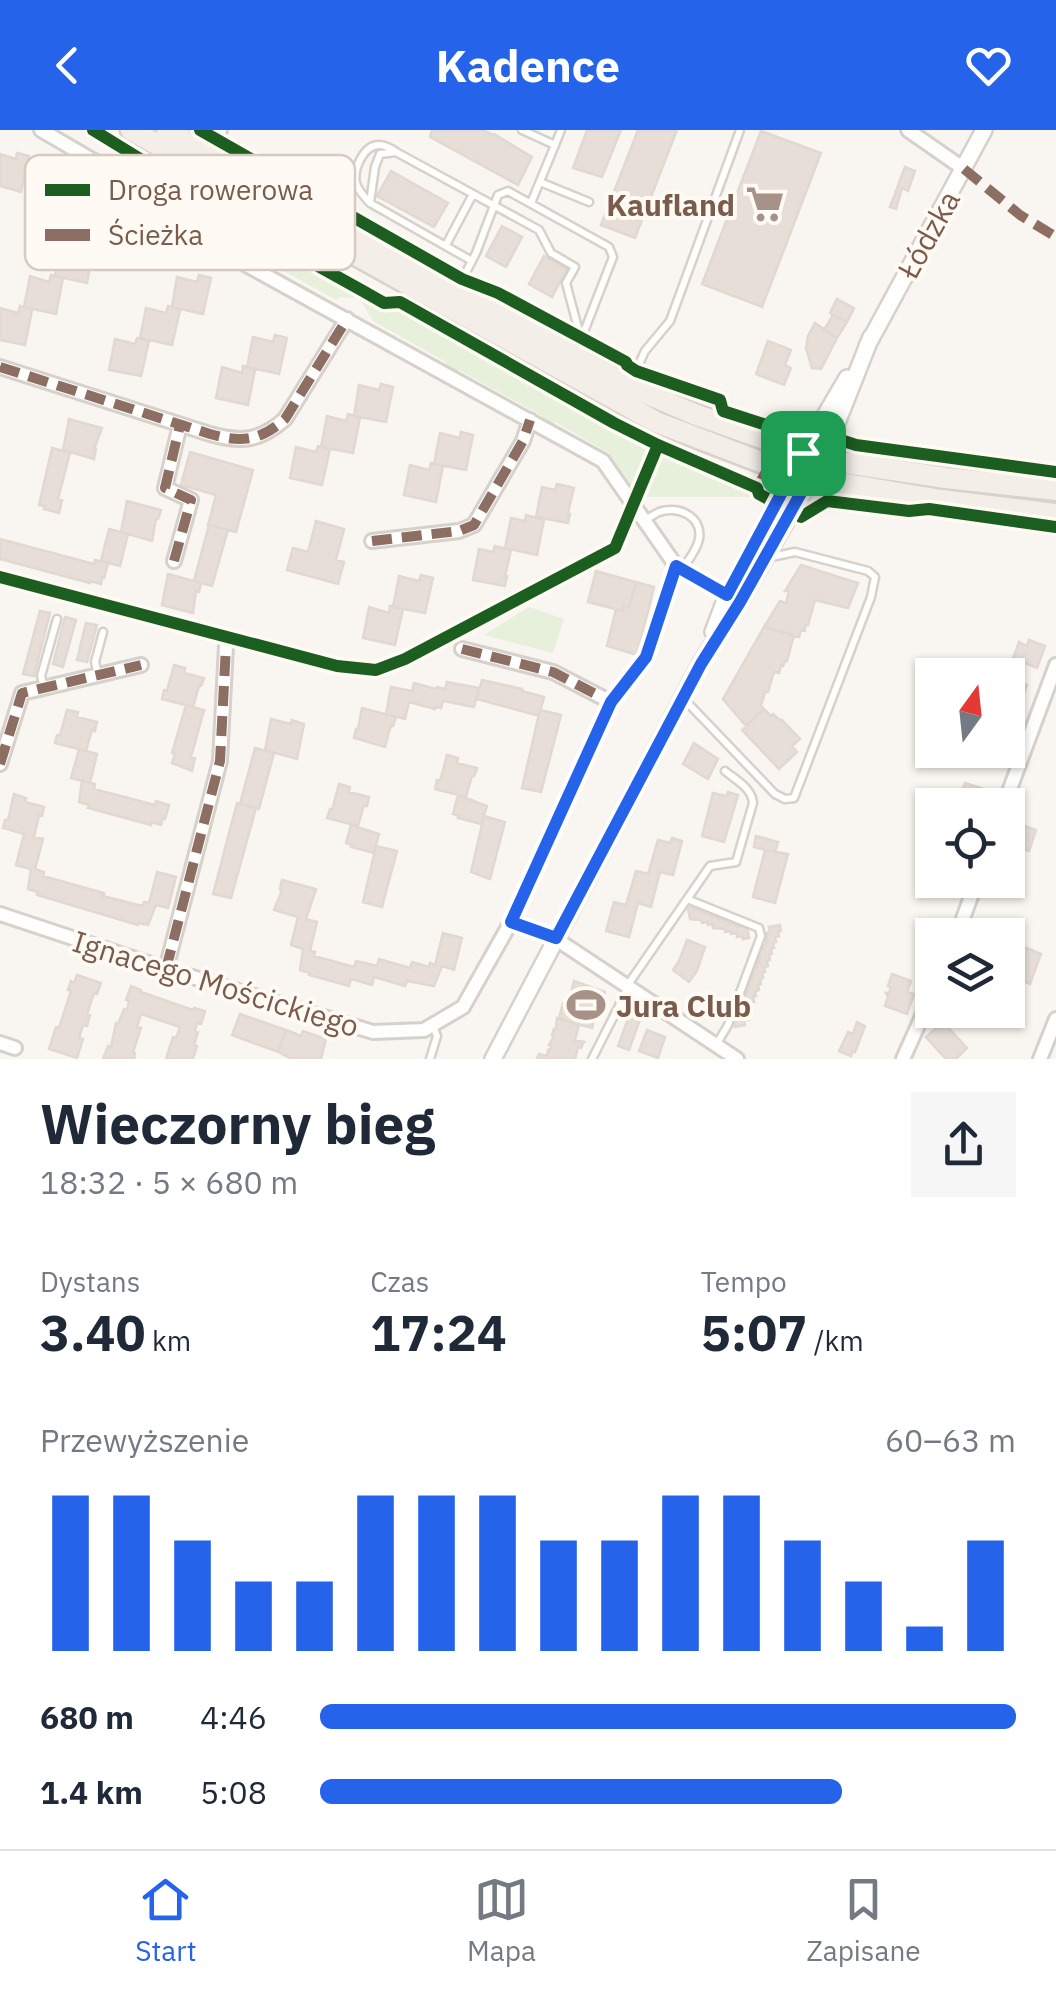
<!DOCTYPE html>
<html lang="pl">
<meta charset="utf-8">
<style>
body{margin:0;font-family:"IBM Plex Sans",sans-serif;background:#f6f6f7;color:#1f2937;height:100vh;display:flex;flex-direction:column;font-size:38px;white-space:nowrap}
*{box-sizing:border-box;margin:0}
p{font-size:32px;color:#747a83}
.icon{flex:none;width:55px;height:55px;fill:none;stroke:currentColor;stroke-width:2;stroke-linecap:round;stroke-linejoin:round}
.map{position:relative;height:929px;overflow:hidden}
.drawer{display:flex;flex-direction:column;background:#fff;flex:1}
.drawer>*{flex:none}
.needle{width:65px;rotate:15deg}
.tools{position:absolute;left:915px;top:528px;display:grid;gap:20px}
.tools a{display:grid;place-items:center;width:110px;height:110px;border-radius:0px;background:#fff;box-shadow:0 2px 8px #0004;font-size:50px}
.pin{position:absolute;display:grid;place-items:center;width:85px;height:85px;color:#fff;margin:-42px;border-radius:20px;box-shadow:0 5px 15px #0006}
.round{display:grid;place-items:center;flex:none;width:105px;height:105px;border-radius:0px;background:#f6f6f7}
.head{display:flex;align-items:center;justify-content:space-between;height:170px;padding:0 40px}
h1{font-size:55px;font-weight:700;line-height:75px}
.figures{display:grid;grid-template-columns:repeat(3,1fr);gap:15px;height:170px;padding:10px 40px}
.figures div{display:grid;align-content:center}
.figures b{font-size:50px;font-weight:700}
.figures small{font-size:28px;font-weight:400}
.figures p{font-size:28px}
.chart{height:280px;padding:20px 40px}
.chart p{display:flex;justify-content:space-between}
.chart svg{width:100%;height:180px;margin-top:10px;stroke:#2563eb;stroke-width:6}
ul{padding:0 40px;list-style:none;font-size:32px}
li{display:grid;grid-template-columns:160px 120px 1fr;align-items:center;height:75px}
li i{height:25px;border-radius:12px;background:#2563eb}
header{display:flex;justify-content:space-between;align-items:center;height:130px;padding:0 40px;background:#2563eb;color:#fff;font-size:45px;font-weight:700}
.dock{display:flex;justify-content:space-around;align-items:center;height:140px;border-top:2px solid #e0e1e3;background:#fff;font-size:28px;color:#747a83}
.dock a{display:grid;justify-items:center;gap:5px}
.dock .active{color:#2563eb}
.map>svg:first-child{display:block}
.green{fill:#e7f0db}
.building{fill:#e6ded7;stroke:#e2d8d2;stroke-width:2.5}
.lines{fill:none;stroke-linecap:round;stroke-linejoin:round}
.service-casing{stroke:#d7d1cb;stroke-width:11}
.pedestrian-casing{stroke:#d7d1cb;stroke-width:15}
.minor-casing{stroke:#d7d1cb;stroke-width:18}
.tertiary-casing{stroke:#d7d1cb;stroke-width:20}
.primary-casing{stroke:#dad1cc;stroke-width:25}
.service{stroke:#fefefd;stroke-width:6}
.pedestrian{stroke:#fefefd;stroke-width:10}
.minor{stroke:#fefefd;stroke-width:12}
.tertiary{stroke:#fefefd;stroke-width:15}
.primary{stroke:#f3eee8;stroke-width:20}
.quiet{stroke:#8d6e63;stroke-width:10;stroke-dasharray:20 10;stroke-linecap:butt}
.cycleway-casing{stroke:#fffaf3;stroke-width:19}
.cycleway{stroke:#1b5e20;stroke-width:12}
.route-casing{stroke:#fff;stroke-width:20}
.route{stroke:#2563eb;stroke-width:12}
.labels{text-anchor:middle;dominant-baseline:central;stroke-width:8;stroke-linejoin:round;paint-order:stroke}
.poi-label{font-size:30px;font-weight:bold;fill:#7a5c4d;stroke:#fffaf3;text-anchor:end}
.street-label{font-size:30px;fill:#7a5c4d;stroke:#fffaf3}
.key{fill:#fffaf3;stroke:#d7cbc1;stroke-width:2.5}
.key-label{font-size:28px;fill:#7a5c4d}
</style>
<header><svg class="icon" aria-label="back" viewBox="0 0 24 24"><path d="M15 5l-7 7 7 7"/></svg>Kadence<svg class="icon" aria-label="heart" viewBox="0 0 24 24"><path d="M12 20l-8-8c-3-5 5-10 8-4 3-6 11-1 8 4z"/></svg></header>
<div class="map">
<svg width="1056" height="929" viewBox="0 0 1056 929">
<rect width="100%" height="100%" fill="#f9f5f0"/>
<!-- green -->
<path class="green" d="M143,36L310,126L318,138L361,162L357,168L339,167L336,170L193,90L156,55Z
M364,164L383,175L398,176L650,318L631,362L612,334L609,323L555,292L550,300L539,293L542,286L459,240L455,246L443,240L446,232L373,191L360,170Z
M660,323L746,359L753,367H641Z
M529,477L564,489L553,523L484,505Z"/>
<!-- building -->
<path class="building" d="M432,0H483L493,5L494,4L532,27L518,55L430,7Z
M587,0H621L602,47L573,38Z
M638,0H677L635,108L601,95Z
M761,1L821,23L762,177L702,154Z
M17,23L29,26L21,62L0,56V24L16,29Z
M905,37L915,41L908,61L902,58L896,79L890,77Z
M391,41L448,73L434,97L377,66Z
M502,96L522,107L506,137L486,126Z
M82,114L94,117L87,153L55,146L61,115L81,121Z
M544,126L567,139L552,167L529,154Z
M51,145L63,148L56,184L24,177L30,146L49,152Z
M199,145L211,148L203,184L172,177L177,147L197,152Z
M837,169L854,178L847,192L830,183Z
M20,176L32,180L25,215L0,210V178L18,183Z
M168,176L180,180L172,215L140,208L146,178L166,183Z
M833,185L847,192L837,208L824,200Z
M815,193L837,208L821,239L812,238L806,218L808,206Z
M275,205L287,208L279,244L247,237L253,207L273,212Z
M137,208L149,211L141,246L109,240L115,209L135,214Z
M768,211L791,220L785,235L791,238L784,255L756,244Z
M243,236L255,240L248,275L216,268L222,237L242,243Z
M381,254L393,257L386,292L354,286L359,255L379,260Z
M348,284L360,288L353,323L321,317L327,286L346,291Z
M69,289L102,298L94,319H96L94,329L63,320Z
M461,302L473,305L466,340L434,334L440,303L460,308Z
M318,316L330,319L322,355L290,348L296,317L316,322Z
M52,318L70,323L58,369L62,370L59,383L44,379L45,376L39,375Z
M190,322L253,340L236,402L208,395L216,365L181,355Z
M431,333L443,336L436,372L404,365L410,335L429,340Z
M557,354L574,358L568,383L570,384L568,393L536,387L542,357L555,360Z
M127,371L161,380L158,389H156L152,411L121,402Z
M526,385L544,390L537,425L505,418L511,388L525,391Z
M316,391L344,399L336,430L344,432L338,454L287,440L293,418L308,422Z
M209,395L228,400L212,456L194,451Z
M109,399L128,404L120,436L101,431Z
M0,409L94,434L95,430L108,433L104,448L102,447L101,454L90,451V453L0,429Z
M495,416L511,420L505,446H507L505,456L473,450L479,419L493,422Z
M801,435L858,453L848,478L815,470L808,495H805V501L801,500L799,507L764,497L780,471L786,473L789,461H785Z
M596,441L636,452L629,477L624,476L623,481L588,472Z
M168,444L201,453L199,462L196,461L193,483L162,475Z
M421,445L433,448L425,483L393,477L399,446L419,451Z
M636,452L654,457L637,525L607,516L616,479L623,481L624,476L629,477Z
M390,476L403,479L395,515L363,508L369,477L389,483Z
M40,481L50,483L34,546L23,544Z
M65,487L76,490L63,537L53,534Z
M86,493L97,495L87,532L77,530Z
M764,497L794,505L787,531H785L783,536L781,535L779,543L774,542L768,562H765L761,576L764,579L746,596L723,569Z
M1029,510L1045,516L1037,538L1013,528L1019,512L1027,516Z
M174,535L185,538L184,543L204,548L201,556H199L193,577L162,569L164,560L167,561Z
M1008,547L1027,555L1018,580L1008,576Z
M482,550L522,559V561L544,567L539,586L477,569Z
M447,552L479,558L474,577L443,571L441,578L436,577L435,579L409,572L405,589L386,584L391,557L412,561L414,553L436,559L437,557L445,559Z
M186,575L204,580L191,627L195,628L192,641L172,633L175,624L172,623Z
M362,578L396,587L393,596L391,595L385,617L354,608L356,599H358Z
M764,579L771,586L773,584L781,591L782,590L800,609L792,616L797,622L779,639L742,600Z
M67,580L78,582L77,587L97,592L95,601L92,600L86,621L55,613L57,605H60Z
M540,580L561,585L541,662L522,658Z
M271,589L291,594L292,590L304,594L297,629L265,620Z
M694,613L718,629L708,649L683,634Z
M255,618L274,623L259,679L240,674Z
M79,619L97,624L90,653L71,648Z
M447,625L458,628L457,633L477,638L474,646H472L466,667L435,659L437,650L440,651Z
M82,651L95,654L94,659L155,675L156,671L169,675L165,689L163,688L161,695L151,692V695L88,678L89,675L79,672Z
M965,653L987,660L979,675H959L958,673Z
M339,654L350,657L349,662L369,667L367,676L364,675L358,696L327,688L330,679L332,680Z
M728,662L738,665L724,712L702,706L713,663L726,666Z
M14,664L26,668L25,672L44,677L42,686L39,685L34,707L43,709L35,739L44,742L43,746L104,763L103,766L142,776L144,772L149,773L157,742L176,747L168,778L156,775L148,795L139,793L138,795L37,765L38,762L28,759L31,739L16,735L24,704L3,698L5,690H8Z
M458,665L487,676L481,694L458,688L459,686L453,684Z
M237,673L256,678L231,768L213,764Z
M484,686L505,692L490,749L471,742Z
M1010,691L1036,700L1029,721L1008,714V699Z
M351,695L379,704L374,723L351,717L352,715L346,713Z
M756,706L778,712L775,722L754,717Z
M672,708L682,711L673,745L660,742L651,777L638,773L629,807L606,801L614,772L626,775L636,741L648,744L658,710L670,713Z
M376,716L397,721L382,777L363,772Z
M765,720L788,724L775,773L753,767Z
M282,750L316,759L306,789L317,792L310,821L315,822L314,826L354,837L356,831L377,836L379,829L410,838L412,832L429,837L430,833L435,835L443,803L462,808L454,840L442,836L434,856L407,851L405,856L374,847L372,855L351,849L349,856L309,845L310,843L300,840L303,819L291,815L298,787L274,780L282,760L280,759Z
M693,777L694,780L699,779L700,782H705L706,785L711,784L712,787L717,786L718,789L723,788V791L729,790V794L735,793V796L747,797L749,808L743,809L742,806L737,807V803L731,804V801L725,802V799L713,798V794L708,795L707,792L702,793L701,790L690,789L688,778Z
M780,795L781,801H778L779,806L775,807L776,812L773,813L774,818L771,819L772,824L769,825L770,830L767,831L768,836L764,837L765,842L762,843L763,848L760,849L761,854L758,855L759,860L755,861L756,866H753L754,872H751L752,878H749L750,884H747L748,890H744L745,895L735,897L734,892L737,890L736,886H739L740,874H744L743,868H746L745,862H748L747,856H750L749,850H752L754,838H757L756,832H759L760,821L763,820V815L766,814L767,803L770,802L769,797Z
M687,810L705,817L697,841L689,852L673,840L679,831Z
M1024,817L1041,824L1030,854L1011,845Z
M892,844L911,851L907,862L914,864L907,884L885,876L888,867L886,863H889L891,857L888,856Z
M77,845L101,853L97,864L94,863L87,884L90,885L87,896L83,895L79,908L83,909L77,928L49,919L56,897L59,898L71,861L68,860L71,851L74,853Z
M574,851L605,862L601,874L595,877L594,881L596,882L592,898L559,889L563,873L571,875L575,860H572Z
M131,856L141,860V862L193,880L194,878L205,881L201,894L197,893L195,901L198,902L194,915L197,916L193,929H166L173,907L176,908L180,897L141,884L137,897L141,898L133,922L135,923L134,929H103L108,916L111,917L116,893L118,894L124,879L127,880L129,871L126,870Z
M633,875L643,881L629,920L618,916Z
M240,884L286,900L278,922L232,905Z
M557,888L579,895L575,910L584,912L583,913L581,918L578,917L575,929H537L539,924L547,926L548,920H550L551,916L549,915L554,906L552,905L554,899H556Z
M857,892L865,896L855,922L853,921L851,926L839,921L848,902L853,904Z
M943,892L967,918L956,929H946L926,907Z
M286,900L301,906L303,901L326,909L321,929H292L278,922Z
M647,900L665,907L658,928L639,921Z"/>
<g class="lines">
<!-- service casing -->
<g class="service-casing">
<path id="service" d="M522,0L555,15L531,73
M555,15L561,0
M540,52L589,72
M370,73C365,67 358,61 356,53C353,39 364,14 380,15C385,15 390,18 395,21
M446,115L473,64
M472,131L370,73L375,37L380,24L396,22L539,100L551,123L575,137L566,153L586,228
M459,156L476,123L498,65L508,61L609,117L613,127L582,207
M630,254L645,221L670,191L740,0
M644,391C645,390 658,382 659,382C677,375 703,386 699,409C697,420 689,429 683,438
M98,544L95,532L103,502
M44,557L41,546L57,489
M684,569L775,664L785,669L794,668L871,467L875,447L868,441L795,422L771,427
M687,769L759,798L761,806L728,895L716,915
M430,929L437,906L433,896
M592,929L624,866L627,856L710,736L736,732L753,673C752,658 736,650 725,641"/>
</g>
<!-- pedestrian casing -->
<g class="pedestrian-casing">
<path id="pedestrian" d="M0,447L337,536L376,540L405,529L615,418"/>
</g>
<!-- minor casing -->
<g class="minor-casing">
<path id="minor" d="M41,0L113,42L181,99L603,331L676,436L734,468
M908,0L964,39
M209,24L220,0
M0,237L210,304C242,313 260,311 285,289L347,189
M372,411L459,401L474,395L523,311L530,290
M174,431L191,370L165,358L180,295
M462,519L553,542L611,572
M0,634L22,563L141,535
M1004,675L1056,535
M0,784L166,839L373,902L424,900L463,877L511,792L611,572L646,527L676,436
M511,792L556,809L737,929
M957,805L977,750
M166,839L220,631L226,516
M0,913L15,918
M903,929L932,864
M1040,929L1056,889"/>
</g>
<!-- tertiary casing -->
<g class="tertiary-casing">
<path id="tertiary" d="M867,216L984,0
M713,502L727,465L803,323L847,248
M493,929L701,533L740,472L811,348L831,308L871,207"/>
</g>
<!-- primary casing -->
<g class="primary-casing">
<path id="primary" d="M131,0L656,292L792,344L811,348L941,370L1056,384
M167,0L581,230L629,256L694,284L820,329L946,348L1056,360"/>
</g>
<!-- service -->
<use href="#service" class="service"/>
<!-- pedestrian -->
<use href="#pedestrian" class="pedestrian"/>
<!-- minor -->
<use href="#minor" class="minor"/>
<!-- tertiary -->
<use href="#tertiary" class="tertiary"/>
<!-- primary -->
<use href="#primary" class="primary"/>
<!-- quiet -->
<path class="quiet" d="M964,39L1020,85L1056,107
M0,237L210,304C242,313 260,311 285,289L347,189
M757,358L788,302
M372,411L459,401L474,395L523,311L530,290
M174,431L191,370L165,358L180,295
M462,519L553,542L611,572
M0,634L22,563L141,535
M166,839L220,631L226,516"/>
<!-- cycleway casing -->
<g class="cycleway-casing">
<path id="cycleway" d="M93,0L142,30L311,124L318,136L363,161L384,173L400,172L614,293L658,315L757,358L759,364L801,387L827,371L909,381L929,379L1056,397
M200,0L462,149L498,163L626,232L627,235L636,241L720,270L723,281L788,302L794,298L810,300L856,315L1056,342
M0,447L337,536L376,540L405,529L615,418L658,315"/>
</g>
<!-- cycleway -->
<use href="#cycleway" class="cycleway"/>
</g>
<g class="lines">
<!-- route casing -->
<g class="route-casing">
<path id="route" d="M803,323L820,329L740,472L701,534L556,808L511,792L611,572L646,527L676,436L727,465Z"/>
</g>
<!-- route -->
<use href="#route" class="route"/>
</g>
<!-- icons -->
<defs>
<g id="supermarket-bare" transform="scale(3)"><path d="M-6-5.5h2.5l.6 2H6L4.5 2H-2.5L-4.4-4H-6ZM-1.5 3.2a1.3 1.3 0 1 0 .1 0ZM3 3.2a1.3 1.3 0 1 0 .1 0Z" fill="#a69286" stroke="#fffaf3" stroke-width="2.5" paint-order="stroke"/></g>
<g id="stadium-bare" transform="scale(3)"><path d="M0-5a6.5 5 0 1 0 0 10a6.5 5 0 1 0 0-10ZM-3.5-1.8h7v3.6h-7Z" fill="#a69286" stroke="#fffaf3" stroke-width="2.5" paint-order="stroke"/></g>
</defs>
<g fill-rule="evenodd">
<use href="#supermarket-bare" x="765" y="74"/>
<use href="#stadium-bare" x="586" y="875"/>
</g>
<g class="labels">
<!-- poi labels -->
<g class="poi-label">
<text x="735" y="74">Kaufland</text>
<text x="616" y="875" text-anchor="start">Jura Club</text>
</g>
<!-- street labels -->
<g class="street-label">
<text transform="translate(928 104) rotate(-61)">Łódzka</text>
<text transform="translate(216 853) rotate(17)">Ignacego Mościckiego</text>
</g>
</g>
<!-- legend -->
<rect x="25" y="25" width="330" height="115" rx="15" class="key"/>
<rect x="45" y="54" width="45" height="12" fill="#1b5e20"/>
<rect x="45" y="99" width="45" height="12" fill="#8d6e63"/>
<g class="key-label">
<text x="108" y="70">Droga rowerowa</text>
<text x="108" y="115">Ścieżka</text>
</g>
</svg>
<div class="tools">
<a><svg class="needle" viewBox="-14 -14 28 28"><path d="M0-13l5 13h-10z" fill="#e53935"/><path d="M0 13l5-13h-10z" fill="#747a83"/></svg></a>
<a><svg class="icon" aria-label="locate" viewBox="0 0 24 24"><circle cx="12" cy="12" r="6"/><path d="M12 2v4M12 18v4M2 12h4M18 12h4"/></svg></a>
<a><svg class="icon" aria-label="layers" viewBox="0 0 24 24"><path d="M12 4l9 5-9 5-9-5zM3 14l9 5 9-5"/></svg></a>
</div>
<div class="pin" style="left:803px;top:323px;background:#1e9e55"><svg class="icon" aria-label="arrive" viewBox="0 0 24 24"><path d="M6 21V4h12l-3 4 3 4H6"/></svg></div>
</div>
<section class="drawer">
<div class="head"><div><h1>Wieczorny bieg</h1><p>18:32 · 5 × 680 m</p></div><a class="round"><svg class="icon" aria-label="share" viewBox="0 0 24 24"><path d="M12 15V3M7 8l5-5 5 5M5 13v7h14v-7"/></svg></a></div>
<div class="figures">
<div><p>Dystans</p><b>3.40<small> km</small></b></div>
<div><p>Czas</p><b>17:24</b></div>
<div><p>Tempo</p><b>5:07<small> /km</small></b></div>
</div>
<div class="chart"><p><span>Przewyższenie</span>60–63 m</p>
<svg viewBox="0 0 160 44" preserveAspectRatio="none"><path d="M5 44V6M15 44V6M25 44V17M35 44V27M45 44V27M55 44V6M65 44V6M75 44V6M85 44V17M95 44V17M105 44V6M115 44V6M125 44V17M135 44V27M145 44V38M155 44V17"/></svg>
</div>
<ul>
<li><b>680 m</b>4:46<i style="width:100%"></i></li>
<li><b>1.4 km</b>5:08<i style="width:75%"></i></li>
</ul>
</section>
<nav class="dock">
<a class="active"><svg class="icon" aria-label="home" viewBox="0 0 24 24"><path d="M3 11l9-7 9 7M6 9v11h12V9"/></svg>Start</a>
<a><svg class="icon" aria-label="map" viewBox="0 0 24 24"><path d="M3 6l6-2 6 2 6-2v14l-6 2-6-2-6 2zM9 4v14M15 6v14"/></svg>Mapa</a>
<a><svg class="icon" aria-label="saved" viewBox="0 0 24 24"><path d="M7 4h10v16l-5-4-5 4z"/></svg>Zapisane</a>
</nav>
